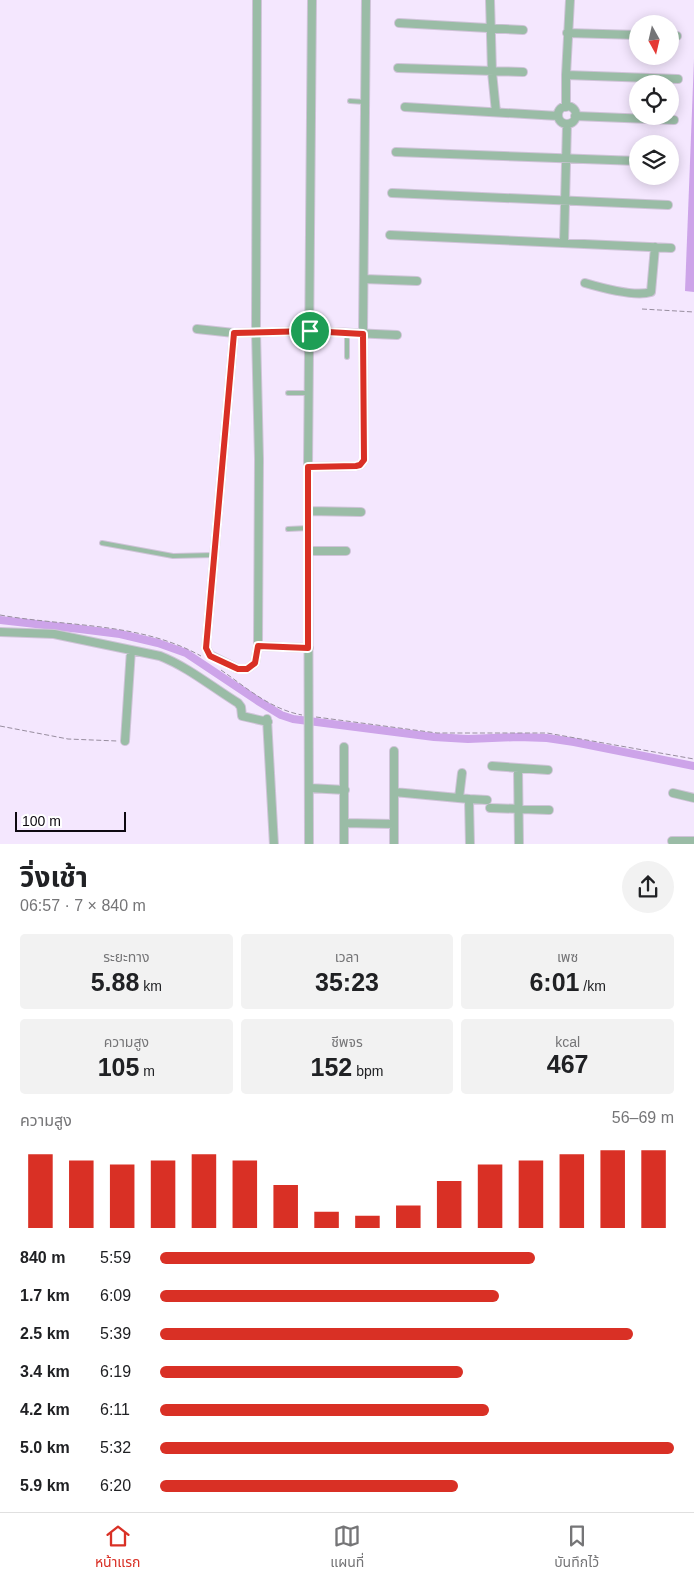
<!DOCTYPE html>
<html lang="th">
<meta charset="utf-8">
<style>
body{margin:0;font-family:Helvetica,"Noto Sans Thai",sans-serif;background:#f2f2f2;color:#202124;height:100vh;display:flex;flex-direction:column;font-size:19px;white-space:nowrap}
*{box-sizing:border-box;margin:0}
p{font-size:16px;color:#757577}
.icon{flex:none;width:28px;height:28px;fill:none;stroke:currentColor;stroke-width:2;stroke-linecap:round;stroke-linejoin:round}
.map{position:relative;height:844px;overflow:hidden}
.drawer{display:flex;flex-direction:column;background:#fff;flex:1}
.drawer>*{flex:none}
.needle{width:32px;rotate:172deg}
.buttons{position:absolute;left:629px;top:15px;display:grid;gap:10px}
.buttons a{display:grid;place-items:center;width:50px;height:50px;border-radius:50%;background:#fff;box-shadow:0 2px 12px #0003;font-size:25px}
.scale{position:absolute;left:15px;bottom:12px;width:111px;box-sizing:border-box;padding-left:5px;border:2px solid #0e0911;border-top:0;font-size:14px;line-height:18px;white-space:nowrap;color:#0e0911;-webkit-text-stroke:4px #fff;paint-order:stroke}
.pin{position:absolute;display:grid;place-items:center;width:42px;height:42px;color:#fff;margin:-21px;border:2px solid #fff;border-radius:50%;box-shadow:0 1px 5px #0007}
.round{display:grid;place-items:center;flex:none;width:52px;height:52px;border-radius:26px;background:#f2f2f2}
.headline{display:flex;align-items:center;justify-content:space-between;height:85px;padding:0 20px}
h1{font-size:28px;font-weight:700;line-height:38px}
.metrics{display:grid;grid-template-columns:repeat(3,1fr);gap:8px;height:85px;padding:5px 20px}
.metrics div{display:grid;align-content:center;border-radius:5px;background:#f2f2f2;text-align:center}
.metrics b{font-size:25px;font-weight:700}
.metrics small{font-size:14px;font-weight:400}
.metrics p{font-size:14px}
.chart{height:140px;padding:10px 20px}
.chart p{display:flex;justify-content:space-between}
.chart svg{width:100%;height:90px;margin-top:5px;stroke:#d93025;stroke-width:6}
ul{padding:0 20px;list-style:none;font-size:16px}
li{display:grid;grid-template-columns:80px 60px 1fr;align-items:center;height:38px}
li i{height:12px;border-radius:6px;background:#d93025}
.tabs{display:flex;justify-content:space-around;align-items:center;height:70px;border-top:1px solid #e0e0e0;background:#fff;font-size:14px;color:#757577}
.tabs a{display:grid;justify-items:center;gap:2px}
.tabs .on{color:#d93025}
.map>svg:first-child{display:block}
.water{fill:#cda4e9}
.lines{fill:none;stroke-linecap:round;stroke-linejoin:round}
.canal{stroke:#cda4e9;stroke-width:8}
.service-casing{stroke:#cfc3d8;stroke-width:6}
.minor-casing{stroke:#cfc3d8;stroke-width:10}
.path{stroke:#988e9f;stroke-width:1;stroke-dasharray:5 2.5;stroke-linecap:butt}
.service{stroke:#9abca6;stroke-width:4}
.minor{stroke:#9abca6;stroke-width:8}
.route-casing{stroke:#fff;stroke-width:10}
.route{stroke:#d93025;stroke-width:6}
</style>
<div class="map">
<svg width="694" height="845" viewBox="0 0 694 845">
<rect width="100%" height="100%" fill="#f4e7fe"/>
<!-- water -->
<path class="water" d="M694,59V292L685,291Z"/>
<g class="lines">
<!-- canal -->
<path class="canal" d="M0,620L80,629L120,634L158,643L186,653L258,701L281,715L293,719L434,737L468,739L518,737L547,738L574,742L694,766"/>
<!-- service casing -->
<g class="service-casing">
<path id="service" d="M350,101L365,102
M347,334V357
M288,393H309
M288,529L309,528
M102,543L173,556L214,555"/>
</g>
<!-- minor casing -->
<g class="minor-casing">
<path id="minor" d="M490,0L492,72L496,112
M399,23L523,30
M567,33L638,35
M670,36H677
M398,68L523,72
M566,75L678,79
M558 115a9 9 0 1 1 18 0a9 9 0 1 1-18 0Z
M405,107L558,116
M566,107V75L570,0
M575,116L674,120
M396,152L638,161
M392,193L668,205
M390,235L671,248
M564,242L567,124
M364,279L417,281
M585,283C602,288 635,297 651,292L655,247
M197,329L234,333L310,331L397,335
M234,333L206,648L210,655L238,669H247L255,663L258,646L259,459L256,332L257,0
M308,467L356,466L360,465L364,460L363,334L366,0
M308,511L361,512
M309,551H346
M0,632L54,634L160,656C188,667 212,687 238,703L241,707L242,716L268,722
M258,646L309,648
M267,719L274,845
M125,741L131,650
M394,751V845
M492,766L548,770
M518,769L519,845
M309,788L345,790
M394,792L469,799L470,845
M673,793L694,798
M459,798L462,773
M469,799L487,800
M490,808L549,810
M344,823L394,824
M672,841H694
M309,845L308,467L312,0
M344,845V747"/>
</g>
<!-- path -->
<path class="path" d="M642,309L694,312
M0,615C67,627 140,622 201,656
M221,670C247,688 270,709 302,715
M316,717L437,733H547L694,759
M0,726L68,739L117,741"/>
<!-- service -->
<use href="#service" class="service"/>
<!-- minor -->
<use href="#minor" class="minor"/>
</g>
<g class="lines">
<!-- route casing -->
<g class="route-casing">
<path id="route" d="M310,331L363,334L364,460L360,465L356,466L308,467V648L258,646L255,663L247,669H238L210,656L206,648L234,333Z"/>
</g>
<!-- route -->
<use href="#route" class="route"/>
</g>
</svg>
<div class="buttons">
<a><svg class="needle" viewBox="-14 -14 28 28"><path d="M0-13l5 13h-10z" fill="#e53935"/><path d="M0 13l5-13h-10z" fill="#757577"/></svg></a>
<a><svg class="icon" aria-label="locate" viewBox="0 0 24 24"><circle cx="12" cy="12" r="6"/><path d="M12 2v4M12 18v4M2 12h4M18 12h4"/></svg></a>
<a><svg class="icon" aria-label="layers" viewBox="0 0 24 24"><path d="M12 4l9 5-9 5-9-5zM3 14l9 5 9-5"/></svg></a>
</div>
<div class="scale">100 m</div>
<div class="pin" style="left:310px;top:331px;background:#1e9e55"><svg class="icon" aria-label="arrive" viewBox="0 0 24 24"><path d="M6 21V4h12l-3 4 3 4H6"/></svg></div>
</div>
<section class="drawer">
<div class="headline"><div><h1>วิ่งเช้า</h1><p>06:57 · 7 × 840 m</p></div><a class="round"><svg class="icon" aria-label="share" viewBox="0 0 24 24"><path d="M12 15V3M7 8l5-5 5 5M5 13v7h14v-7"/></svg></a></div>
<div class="metrics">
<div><p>ระยะทาง</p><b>5.88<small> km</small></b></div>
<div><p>เวลา</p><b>35:23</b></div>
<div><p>เพซ</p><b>6:01<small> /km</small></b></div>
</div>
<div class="metrics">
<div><p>ความสูง</p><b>105<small> m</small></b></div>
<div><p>ชีพจร</p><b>152<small> bpm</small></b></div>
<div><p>kcal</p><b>467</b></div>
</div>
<div class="chart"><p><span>ความสูง</span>56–69 m</p>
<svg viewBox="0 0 160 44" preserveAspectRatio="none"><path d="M5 44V8M15 44V11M25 44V13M35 44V11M45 44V8M55 44V11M65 44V23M75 44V36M85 44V38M95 44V33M105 44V21M115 44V13M125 44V11M135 44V8M145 44V6M155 44V6"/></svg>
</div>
<ul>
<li><b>840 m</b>5:59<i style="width:73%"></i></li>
<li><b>1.7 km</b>6:09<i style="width:66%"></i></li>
<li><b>2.5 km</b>5:39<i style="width:92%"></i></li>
<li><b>3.4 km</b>6:19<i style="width:59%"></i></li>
<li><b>4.2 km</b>6:11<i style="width:64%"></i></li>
<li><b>5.0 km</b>5:32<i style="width:100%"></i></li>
<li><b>5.9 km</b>6:20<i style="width:58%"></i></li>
</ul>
</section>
<nav class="tabs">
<a class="on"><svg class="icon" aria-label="home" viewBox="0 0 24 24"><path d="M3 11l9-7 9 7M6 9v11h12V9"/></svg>หน้าแรก</a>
<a><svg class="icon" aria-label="map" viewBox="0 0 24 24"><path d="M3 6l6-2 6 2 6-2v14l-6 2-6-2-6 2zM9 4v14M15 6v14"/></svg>แผนที่</a>
<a><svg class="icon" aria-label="saved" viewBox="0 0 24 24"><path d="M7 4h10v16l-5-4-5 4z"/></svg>บันทึกไว้</a>
</nav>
